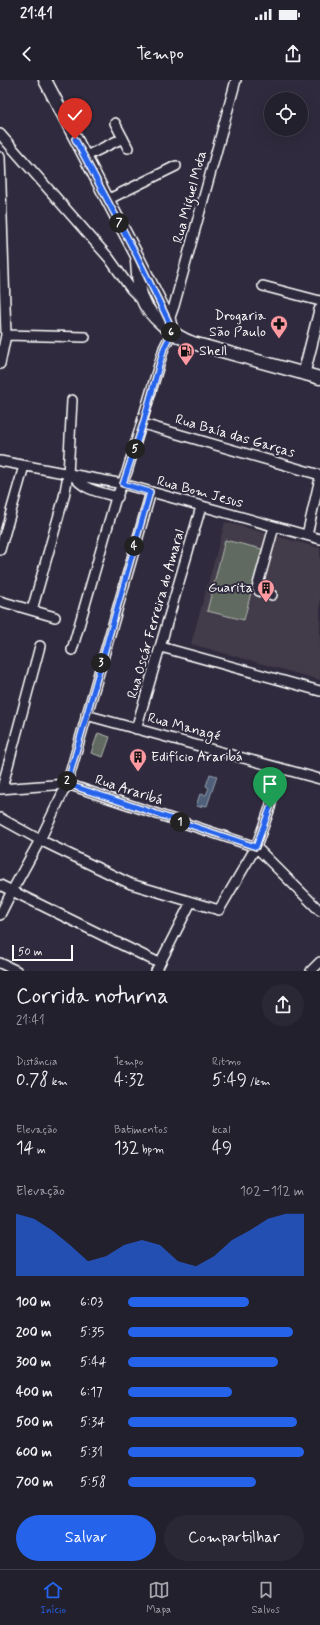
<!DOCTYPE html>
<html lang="pt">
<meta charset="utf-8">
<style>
body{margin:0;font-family:Mynerve,sans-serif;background:#2b2836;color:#f1f3f6;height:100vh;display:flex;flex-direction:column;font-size:15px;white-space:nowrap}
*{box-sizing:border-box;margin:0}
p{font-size:13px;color:#a3a3aa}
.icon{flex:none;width:22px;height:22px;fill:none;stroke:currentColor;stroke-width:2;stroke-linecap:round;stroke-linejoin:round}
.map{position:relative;height:891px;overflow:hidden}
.sheet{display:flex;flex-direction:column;background:#23202e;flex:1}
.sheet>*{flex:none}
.tools{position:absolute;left:264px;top:12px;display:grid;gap:8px}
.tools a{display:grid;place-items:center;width:44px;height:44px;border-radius:50%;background:#23202e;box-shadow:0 4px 16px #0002,0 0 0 1px #403e4a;font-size:20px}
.scale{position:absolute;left:12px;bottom:10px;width:61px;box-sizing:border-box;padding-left:4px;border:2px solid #fff;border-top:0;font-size:11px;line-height:14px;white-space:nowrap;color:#fff;-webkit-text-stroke:3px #2f2a3d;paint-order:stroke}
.pin{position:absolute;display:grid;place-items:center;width:34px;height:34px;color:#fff;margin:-41px -17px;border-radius:50% 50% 50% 0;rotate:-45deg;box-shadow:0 0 4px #0007}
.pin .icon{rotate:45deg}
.km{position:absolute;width:20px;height:20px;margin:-10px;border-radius:50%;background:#222;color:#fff;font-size:11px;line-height:20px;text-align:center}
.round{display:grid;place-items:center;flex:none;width:42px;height:42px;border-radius:21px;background:#2b2836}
.head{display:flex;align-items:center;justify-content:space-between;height:68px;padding:0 16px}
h1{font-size:22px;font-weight:600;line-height:30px}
.stats{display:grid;grid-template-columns:repeat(3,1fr);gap:6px;height:68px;padding:4px 16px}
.stats div{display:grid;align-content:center}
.stats b{font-size:17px;font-weight:600}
.stats small{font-size:11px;font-weight:400}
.stats p{font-size:11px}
.chart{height:112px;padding:8px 16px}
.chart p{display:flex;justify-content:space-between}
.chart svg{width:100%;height:72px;margin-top:4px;fill:#2563eb;opacity:.7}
.primary-button{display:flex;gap:8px;margin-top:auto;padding:8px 16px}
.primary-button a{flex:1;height:46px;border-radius:24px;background:#2563eb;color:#fff;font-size:16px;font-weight:600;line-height:46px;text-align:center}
.primary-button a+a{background:#2b2836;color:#f1f3f6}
ul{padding:0 16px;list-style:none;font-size:13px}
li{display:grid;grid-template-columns:64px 48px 1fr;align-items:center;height:30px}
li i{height:10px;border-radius:5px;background:#2563eb}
.status{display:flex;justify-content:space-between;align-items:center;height:28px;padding:0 20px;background:#23202e;direction:ltr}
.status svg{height:11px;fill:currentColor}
header{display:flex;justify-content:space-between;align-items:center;height:52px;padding:0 16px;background:#23202e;font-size:18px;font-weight:600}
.menu{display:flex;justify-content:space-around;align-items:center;height:56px;border-top:1px solid #403e4a;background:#23202e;font-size:11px;color:#a3a3aa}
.menu a{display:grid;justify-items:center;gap:2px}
.menu .current{color:#2563eb}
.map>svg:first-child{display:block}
.built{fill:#433a48}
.green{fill:#606b60;stroke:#b0b5b0}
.water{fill:#505f7a;stroke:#969faf}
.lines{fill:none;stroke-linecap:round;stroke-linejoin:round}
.minor-casing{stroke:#fff;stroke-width:12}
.tertiary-casing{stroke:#fff;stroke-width:14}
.secondary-casing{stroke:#fff;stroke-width:15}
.minor{stroke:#2f2a3d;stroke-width:9}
.tertiary{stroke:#2f2a3d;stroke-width:11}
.secondary{stroke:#2f2a3d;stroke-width:12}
.route-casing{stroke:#fff;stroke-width:8}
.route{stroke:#2563eb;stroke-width:5}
.labels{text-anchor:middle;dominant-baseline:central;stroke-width:4;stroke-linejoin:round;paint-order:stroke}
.street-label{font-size:14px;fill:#fff;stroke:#2f2a3d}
.poi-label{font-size:14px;fill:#fff;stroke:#2f2a3d;text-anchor:end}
</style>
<div class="status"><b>21:41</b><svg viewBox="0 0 49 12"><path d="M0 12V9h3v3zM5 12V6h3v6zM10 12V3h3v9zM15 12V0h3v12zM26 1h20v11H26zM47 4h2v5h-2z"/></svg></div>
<header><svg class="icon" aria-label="back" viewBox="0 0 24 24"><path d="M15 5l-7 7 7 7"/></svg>Tempo<svg class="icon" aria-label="share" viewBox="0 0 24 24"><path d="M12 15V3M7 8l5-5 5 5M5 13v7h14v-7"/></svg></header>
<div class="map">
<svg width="320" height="891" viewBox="0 0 320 891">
<rect width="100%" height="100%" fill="#2f2a3d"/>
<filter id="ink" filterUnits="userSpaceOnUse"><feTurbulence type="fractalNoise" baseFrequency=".025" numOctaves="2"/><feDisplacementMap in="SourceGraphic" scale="8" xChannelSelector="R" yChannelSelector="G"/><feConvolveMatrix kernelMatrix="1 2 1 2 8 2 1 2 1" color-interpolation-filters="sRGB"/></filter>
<g filter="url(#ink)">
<!-- built -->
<path class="built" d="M225,442L320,468V600L191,564Z"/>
<!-- green -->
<path class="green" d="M225,460L262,469L244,540L207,531Z
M98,653L110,657L103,677L91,673Z"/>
<!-- water -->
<path class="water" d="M210,694L217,696L207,726L202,725L201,727L196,726L200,714L206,715L209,708L206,706Z"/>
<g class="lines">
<!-- minor casing -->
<g class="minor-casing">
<path id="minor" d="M115,43L128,68
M0,54L109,178L131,209L142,220
M0,77L6,255L0,284
M84,77L123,58
M107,120L176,86
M263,206L320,221
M166,242L169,240L174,226L236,0
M6,255L85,257
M143,344L320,395
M0,381L123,404L320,459
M73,395C84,411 100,412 118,417
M307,455L320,398
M0,470L24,386
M272,515L259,511L257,508L274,447
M0,521L55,537
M32,530L64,417L68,395L72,320
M161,567L320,611
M72,570L115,421L127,392L164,268L172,252
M86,635L320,699
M136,649L201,427
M2,708L40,566
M0,709L67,704L256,767L320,831
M0,738L40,760L131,804L219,830L256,767L270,728L279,688
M0,805L159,883
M0,835L12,811L40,760L67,704L151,412
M0,883L17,891
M156,891L191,822
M311,891L320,882"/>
</g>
<!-- tertiary casing -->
<g class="tertiary-casing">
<path id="tertiary" d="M304,293L320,230"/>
</g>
<!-- secondary casing -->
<g class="secondary-casing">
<path id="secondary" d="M45,0L137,176L169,240L172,252
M137,181C138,194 138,206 142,218C148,236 175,257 193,263L320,298"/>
</g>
<!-- minor -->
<use href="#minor" class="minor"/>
<!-- tertiary -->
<use href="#tertiary" class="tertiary"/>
<!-- secondary -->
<use href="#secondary" class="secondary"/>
</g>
</g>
<g class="lines" filter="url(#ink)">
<!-- route casing -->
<g class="route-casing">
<path id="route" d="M75,59L137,176L168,240L172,252L164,268L143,344L123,404L150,412L67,704L256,767L270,728"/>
</g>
<!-- route -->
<use href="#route" class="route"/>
</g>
<!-- icons -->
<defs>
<g id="pharmacy-pin" transform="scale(0.9)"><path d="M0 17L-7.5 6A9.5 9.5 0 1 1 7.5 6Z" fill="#ff9aa2" stroke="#2f2a3d"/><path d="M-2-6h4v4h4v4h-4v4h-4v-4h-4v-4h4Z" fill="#111"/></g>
<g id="fuel-pin" transform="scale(0.9)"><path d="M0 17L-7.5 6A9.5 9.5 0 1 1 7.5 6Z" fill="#ff9aa2" stroke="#2f2a3d"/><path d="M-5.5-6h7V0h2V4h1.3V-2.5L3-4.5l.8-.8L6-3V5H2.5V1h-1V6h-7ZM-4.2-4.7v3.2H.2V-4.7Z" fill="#111"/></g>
<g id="building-pin" transform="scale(0.9)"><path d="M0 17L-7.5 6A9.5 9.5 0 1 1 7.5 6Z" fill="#ff9aa2" stroke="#2f2a3d"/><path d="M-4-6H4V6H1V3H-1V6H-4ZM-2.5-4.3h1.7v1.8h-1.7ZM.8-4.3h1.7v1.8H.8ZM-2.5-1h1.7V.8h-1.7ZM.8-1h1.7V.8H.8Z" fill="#111"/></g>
</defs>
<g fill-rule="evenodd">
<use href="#pharmacy-pin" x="279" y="244"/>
<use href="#fuel-pin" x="186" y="271"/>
<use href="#building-pin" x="266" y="508"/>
<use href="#building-pin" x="138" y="677"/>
</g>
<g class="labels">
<!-- street labels -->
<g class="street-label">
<text transform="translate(190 117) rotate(-75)">Rua Miguel Mota</text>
<text transform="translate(235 356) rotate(16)">Rua Baía das Garças</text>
<text transform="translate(200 412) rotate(15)">Rua Bom Jesus</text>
<text transform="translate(156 534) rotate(-74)">Rua Oscár Ferreira do Amaral</text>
<text transform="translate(184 647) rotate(15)">Rua Managé</text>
<text transform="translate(129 710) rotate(18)">Rua Araribá</text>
</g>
<!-- poi labels -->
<g class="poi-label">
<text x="266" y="236">Drogaria<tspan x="266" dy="16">São Paulo</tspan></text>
<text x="199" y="271" text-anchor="start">Shell</text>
<text x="253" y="508">Guarita</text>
<text x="151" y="677" text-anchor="start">Edifício Araribá</text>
</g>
</g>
</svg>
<div class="tools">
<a><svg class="icon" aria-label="locate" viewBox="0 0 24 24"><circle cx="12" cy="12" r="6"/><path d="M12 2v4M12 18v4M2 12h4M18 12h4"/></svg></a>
</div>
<div class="scale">50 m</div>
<div class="pin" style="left:270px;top:728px;background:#1e9e55"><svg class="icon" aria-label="arrive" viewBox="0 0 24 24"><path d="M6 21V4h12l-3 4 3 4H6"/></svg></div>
<div class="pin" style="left:75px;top:59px;background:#d93025"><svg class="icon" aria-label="check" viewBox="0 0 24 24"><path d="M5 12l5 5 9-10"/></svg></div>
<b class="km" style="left:180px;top:742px">1</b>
<b class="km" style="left:67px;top:701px">2</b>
<b class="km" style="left:101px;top:583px">3</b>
<b class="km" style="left:134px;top:466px">4</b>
<b class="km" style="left:135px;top:369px">5</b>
<b class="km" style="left:171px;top:252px">6</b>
<b class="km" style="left:119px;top:143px">7</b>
</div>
<section class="sheet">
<div class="head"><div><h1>Corrida noturna</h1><p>21:41</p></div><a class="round"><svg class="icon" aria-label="share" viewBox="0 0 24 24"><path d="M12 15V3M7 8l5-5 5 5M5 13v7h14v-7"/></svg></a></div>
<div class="stats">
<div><p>Distância</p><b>0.78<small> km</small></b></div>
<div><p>Tempo</p><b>4:32</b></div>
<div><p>Ritmo</p><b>5:49<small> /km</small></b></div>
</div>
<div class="stats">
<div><p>Elevação</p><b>14<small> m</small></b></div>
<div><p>Batimentos</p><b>132<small> bpm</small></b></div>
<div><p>kcal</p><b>49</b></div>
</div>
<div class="chart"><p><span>Elevação</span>102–112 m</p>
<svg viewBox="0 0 160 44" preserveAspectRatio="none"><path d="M0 44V6L10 9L20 16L30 25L40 35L50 32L60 25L70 22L80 25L90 35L100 38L110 32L120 22L130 16L140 9L150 6L160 6V44z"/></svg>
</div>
<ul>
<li><b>100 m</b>6:03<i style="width:69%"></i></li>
<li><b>200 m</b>5:35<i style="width:94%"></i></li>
<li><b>300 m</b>5:44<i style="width:85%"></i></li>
<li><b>400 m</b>6:17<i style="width:59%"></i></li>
<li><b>500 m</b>5:34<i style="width:96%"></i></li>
<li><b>600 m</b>5:31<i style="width:100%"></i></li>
<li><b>700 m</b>5:58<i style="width:73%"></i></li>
</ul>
<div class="primary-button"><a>Salvar</a><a>Compartilhar</a></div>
</section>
<nav class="menu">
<a class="current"><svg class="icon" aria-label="home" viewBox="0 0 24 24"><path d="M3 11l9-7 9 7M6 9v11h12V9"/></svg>Início</a>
<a><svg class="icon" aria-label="map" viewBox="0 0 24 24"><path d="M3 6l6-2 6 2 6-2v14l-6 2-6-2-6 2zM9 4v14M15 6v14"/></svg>Mapa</a>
<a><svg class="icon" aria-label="saved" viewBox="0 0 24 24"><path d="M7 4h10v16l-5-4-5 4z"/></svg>Salvos</a>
</nav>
